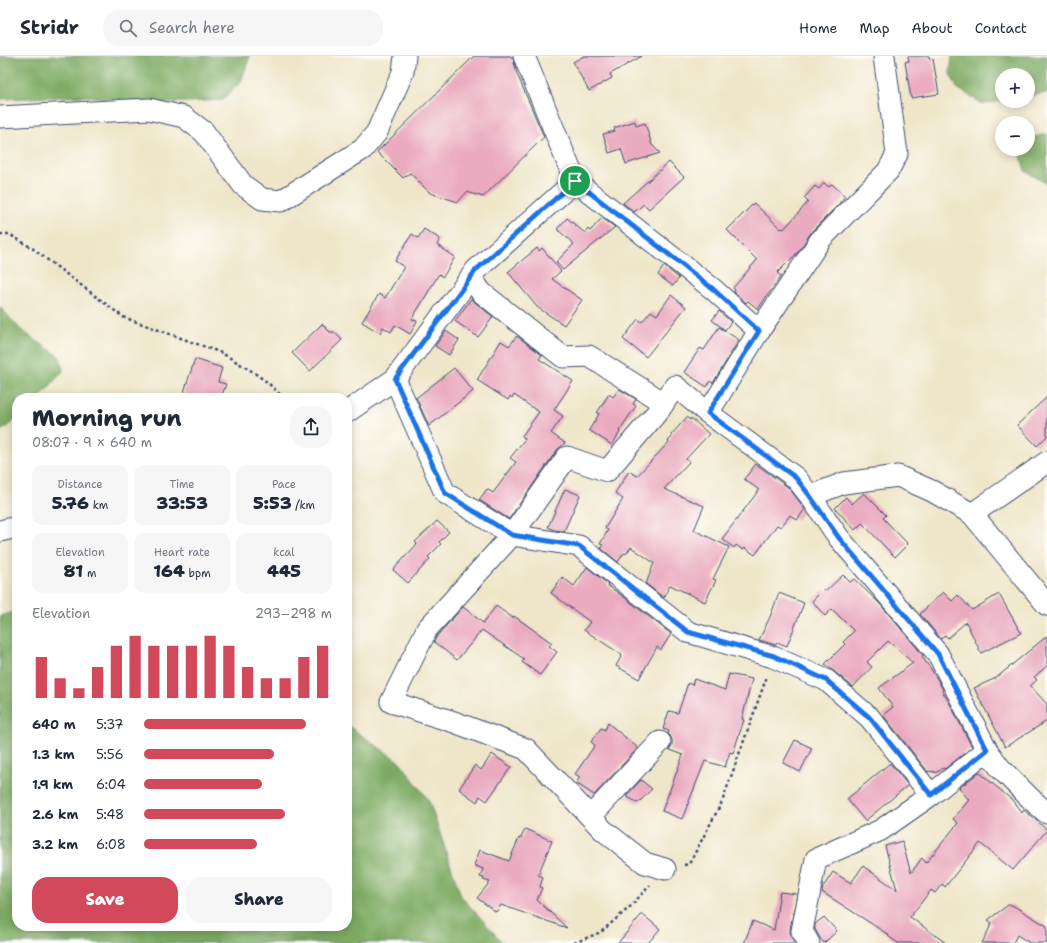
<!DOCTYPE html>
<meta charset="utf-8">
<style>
body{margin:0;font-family:"Shantell Sans",sans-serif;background:#f6f6f7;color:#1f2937;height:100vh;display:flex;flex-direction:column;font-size:15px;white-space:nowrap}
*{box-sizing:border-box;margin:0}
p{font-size:13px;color:#747a83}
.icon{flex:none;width:22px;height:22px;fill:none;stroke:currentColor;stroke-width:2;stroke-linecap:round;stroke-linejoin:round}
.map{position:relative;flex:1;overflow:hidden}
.panel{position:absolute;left:12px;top:337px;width:340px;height:538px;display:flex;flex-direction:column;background:#fff;border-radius:16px;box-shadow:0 2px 10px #0003}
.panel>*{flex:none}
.tools{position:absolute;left:995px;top:12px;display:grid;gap:8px}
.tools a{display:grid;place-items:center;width:40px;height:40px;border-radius:50%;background:#fff;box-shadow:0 2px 10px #0003;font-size:20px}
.pin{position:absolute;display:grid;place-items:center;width:34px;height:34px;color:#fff;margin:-17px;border:2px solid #fff;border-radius:50%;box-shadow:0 1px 4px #0007}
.round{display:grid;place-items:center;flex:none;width:42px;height:42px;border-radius:16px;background:#f6f6f7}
.overview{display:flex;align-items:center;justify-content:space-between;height:68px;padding:0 20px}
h1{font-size:22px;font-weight:800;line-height:30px}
.stats{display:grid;grid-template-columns:repeat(3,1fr);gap:6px;height:68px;padding:4px 20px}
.stats div{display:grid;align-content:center;border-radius:10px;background:#f6f6f7;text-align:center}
.stats b{font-size:17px;font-weight:800}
.stats small{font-size:11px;font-weight:400}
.stats p{font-size:11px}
.chart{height:112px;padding:8px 20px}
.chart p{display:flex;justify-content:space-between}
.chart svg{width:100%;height:72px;margin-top:4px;stroke:#d1495b;stroke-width:6}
.cta{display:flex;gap:8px;margin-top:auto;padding:8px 20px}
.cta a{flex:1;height:46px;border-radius:16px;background:#d1495b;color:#fff;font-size:16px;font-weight:800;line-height:46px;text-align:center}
.cta a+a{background:#f6f6f7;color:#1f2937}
ul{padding:0 20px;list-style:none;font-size:13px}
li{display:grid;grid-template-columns:64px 48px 1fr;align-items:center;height:30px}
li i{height:10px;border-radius:5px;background:#d1495b}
header{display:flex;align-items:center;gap:24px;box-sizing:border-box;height:56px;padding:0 20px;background:#fff;border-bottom:1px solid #e0e1e3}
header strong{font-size:19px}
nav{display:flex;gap:22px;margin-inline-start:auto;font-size:14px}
.search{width:280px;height:36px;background:#f6f6f7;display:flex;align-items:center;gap:10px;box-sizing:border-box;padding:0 14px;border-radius:16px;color:#747a83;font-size:15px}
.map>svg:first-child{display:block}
.forest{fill:#7daa62;stroke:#4c6c60}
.building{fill:#eaaac0}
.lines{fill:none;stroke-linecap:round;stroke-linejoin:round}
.minor-casing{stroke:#3b4a6e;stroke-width:23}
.path{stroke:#3b4a6e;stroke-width:2.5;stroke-dasharray:3 3;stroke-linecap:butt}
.minor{stroke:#fff;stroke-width:21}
.route-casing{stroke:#fff;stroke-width:8}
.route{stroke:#1a73e8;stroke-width:5}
</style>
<header>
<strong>Stridr</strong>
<div class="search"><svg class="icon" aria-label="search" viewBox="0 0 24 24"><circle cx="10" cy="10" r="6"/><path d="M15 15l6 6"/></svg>Search here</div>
<nav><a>Home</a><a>Map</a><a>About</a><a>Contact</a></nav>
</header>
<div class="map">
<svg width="1047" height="887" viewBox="0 0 1047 887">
<rect width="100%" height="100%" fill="#fdfcf7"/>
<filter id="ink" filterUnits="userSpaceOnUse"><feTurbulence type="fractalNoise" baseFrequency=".025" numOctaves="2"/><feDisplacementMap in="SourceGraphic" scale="8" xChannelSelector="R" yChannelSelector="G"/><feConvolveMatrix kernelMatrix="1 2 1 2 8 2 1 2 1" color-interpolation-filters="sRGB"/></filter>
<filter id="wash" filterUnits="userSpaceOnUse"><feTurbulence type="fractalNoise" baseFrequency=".012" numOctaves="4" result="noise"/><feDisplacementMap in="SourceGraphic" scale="16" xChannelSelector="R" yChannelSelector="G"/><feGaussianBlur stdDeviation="0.9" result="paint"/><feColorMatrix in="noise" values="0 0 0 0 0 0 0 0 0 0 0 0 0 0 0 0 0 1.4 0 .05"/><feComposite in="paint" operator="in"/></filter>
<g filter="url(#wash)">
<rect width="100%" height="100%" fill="#efe6c9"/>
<!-- forest -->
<path class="forest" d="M0,0H250L241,26L223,44L151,48L88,40L0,43Z
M952,0H1047V37L1028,40V19H1002V45L983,48L957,32L950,18Z
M1047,78V128L1025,115L1021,101V93H1028V82Z
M0,251L21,274L60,301L63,315L39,342H17V362L8,370L0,375Z
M17,555V870H347V669L401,707L429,745L461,840L503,887H0V560Z"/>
<g id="blocks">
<!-- building -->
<path class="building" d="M474,0H510L513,2L517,18L544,81L483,141L467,136L458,146L430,137L410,117L403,122L377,96Z
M584,0H642L610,18L612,22L589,35L573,6Z
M908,0H929L930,4L933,3L939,38L911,42L905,6L909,5Z
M635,65L636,70L645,67L652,89L660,97L626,108L621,93L609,97L603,78L615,75L614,72Z
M669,106L684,121L649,153L644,148L634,156L623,147Z
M824,127L829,131L832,128L845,140L838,149L812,175L799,195L777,217L781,220L758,253L748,245L746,247L734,236L735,234L733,232L757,204L727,174L754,147L781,173L782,172L784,173L808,146L804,142L815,130L819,133Z
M567,162L585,177L588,173L590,175L602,162L615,171L563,214L556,206L574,188L557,173Z
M424,173L440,183L437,189L455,201L443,221L439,218L412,263L417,265L410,278L395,269L391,276L383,271L380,277L362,266L379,238L385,242L404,211L395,205L412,178L418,182Z
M537,192L539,195L542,192L561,215L552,223L582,244L564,269L537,251L508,216Z
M664,210L679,222L673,230L658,219Z
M671,239L686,251L646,301L623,283L638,263L642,266L651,255L657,259Z
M471,243L493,261L478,281L455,265Z
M719,255L731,266L725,274L712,264Z
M322,268L330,276H334L342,284L310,315L292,297Z
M719,271L739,284L713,327L710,325L707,331L684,316L700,292L704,294Z
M446,275L459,284L449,299L435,290Z
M517,280L542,299L539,303L573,325L554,354L563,360L551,377L565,387L557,394L509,463L479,444L487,433L493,437L516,406L510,402L525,383L522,380L539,356L514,339L512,342L510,340L508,344L477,324L501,285L509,290Z
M195,303L222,312L218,326L226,328L221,342H182Z
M454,312L473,335L429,370L418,346H419L416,342Z
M619,333L636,343L633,348L636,350L619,375L620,376L612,389L589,374L599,358L597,357L609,338L613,341Z
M1047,341V380L1037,390L1017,369Z
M687,361L690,364L691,362L709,378L686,403L689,406L664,433L704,450L694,474L729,491L713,523L716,524L705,546L670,529L664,542L646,528L654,507L631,491L626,498L624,497L618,506L601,492L603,489L600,488L608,474L605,472L623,443L615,437L629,415L637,420L669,386L668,385L672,381L671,379Z
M756,408L789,432L805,453L797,464L790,459L781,471L777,469L755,499L745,492L743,494L736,489L734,492L722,483L759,434L744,423Z
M565,433L580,439L564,475L554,474L548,471Z
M864,437L886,459L883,462L908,488L895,501L862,467L855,474L835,452L846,441L852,448Z
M437,465L449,476L439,486L441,488L428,501L430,503L408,527L393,514L417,488L415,486Z
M587,511L608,528L607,529L624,541L671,578L661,594L657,591L639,623L616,610L622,599L584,574L590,566L551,537L562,521L574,530Z
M843,519L850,526L854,523L880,548L923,599L922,601L931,613L939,626L943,634L942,635L949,646L972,691L945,713L944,712L935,717L934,715L932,716L930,715L928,716L883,659L893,651L879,632L913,607L888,585L867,606L872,611L853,631L825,608L845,588L843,586L854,575L832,553L825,560L812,545L824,533L826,535Z
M943,536L952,545L958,539L972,554L999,538L1021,577L981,597L966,566L948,582L945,579L941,583L920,558Z
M779,537L804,547L787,590L777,586L776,589L759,584L770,561Z
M496,550L513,562L514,560L552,587L549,590L557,596L540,619L522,606L524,603L482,574L457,604L434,586L437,580L463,551L483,567Z
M1047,580V610L1034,621L1037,624L1030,630L1047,648V665L1005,691L974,632L996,622Z
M729,618L752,623L742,663L744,664L733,697L730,696L725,711L705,705L682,763L662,755L683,699L669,694L672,689V683L668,677L669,675L663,673L669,655L678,657L688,627L692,629L694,623L725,634Z
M608,667L638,692L594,739L576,727L580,721L575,718L595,689L591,686L601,672L605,674Z
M795,684L812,692L800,716L783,707Z
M492,698L511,711L487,745L480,740L477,746L459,733L475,709L481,714Z
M890,707L908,729L865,765L847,743Z
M979,716L1012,744L1022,757L1024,754L1047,774L1013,814L980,787L945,831L942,828L935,837L931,834L910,861L946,887H898L888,880L889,879L822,836L823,831L833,816L851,827L863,810L897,834L885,790L902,785L911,817L922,802L926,807L958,767L953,763L969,744L959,732Z
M641,724L652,733L638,747L626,740Z
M525,773L552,785L538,819L543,821L540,831L542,832L537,844L567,872L501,849L496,856L477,842L490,826L483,824L484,822L480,821L483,813L474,809L480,794L509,805L519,782H521Z
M780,836L797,838L790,873V881L792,882L795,887H744L753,865L774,874Z
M1008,849H1012L1047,870V887H1030L1017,879L1013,887H982L992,867L988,864Z
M642,858L660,873L648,887H618Z
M824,861L837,875L824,887L820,882L815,873V868Z"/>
</g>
</g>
<g filter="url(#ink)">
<use href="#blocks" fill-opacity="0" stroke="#3b4a6e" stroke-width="1"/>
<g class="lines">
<!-- minor casing -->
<g class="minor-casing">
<path id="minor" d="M524,0L575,125L713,233L759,275
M884,0L897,98L888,115L821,183L759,275L708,357L796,422L810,440L839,482L938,598L987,694L1000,712L1032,744L1047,757
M0,61L149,53L184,61L204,76L243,129L262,143L281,145L363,93L377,76L403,16L405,0
M471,221L481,236L563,301L589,300L664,347
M395,323L445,437L512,479L579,490L688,576L773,601L826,624L870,662L931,739
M347,356L395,323L476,214L575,125
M810,440L844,427L898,420L932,435L972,458L1047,549
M972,458L1047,406
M0,475L17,471
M591,760L660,686
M665,813L645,807L603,774L526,693L454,666L391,646L427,573L512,479L567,401L607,415L660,353L675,330L708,357
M809,887L802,875L816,803L881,774L931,739L987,694"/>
</g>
<!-- path -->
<path class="path" d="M0,178H9L32,192L123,261L222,297L250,314L267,326L284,342
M684,809L689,808L722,746L767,620
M574,887L601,876L631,850L650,829"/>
<!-- minor -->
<use href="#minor" class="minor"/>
</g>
</g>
<g class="lines" filter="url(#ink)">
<!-- route casing -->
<g class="route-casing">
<path id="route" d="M575,125L713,233L759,275L708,357L796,422L810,440L839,482L938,598L987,694L931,739L870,662L826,624L774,600L688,576L579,490L512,479L445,437L395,323L476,214Z"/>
</g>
<!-- route -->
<use href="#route" class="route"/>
</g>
</svg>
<div class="tools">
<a>+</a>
<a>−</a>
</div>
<div class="pin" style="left:575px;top:125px;background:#1e9e55"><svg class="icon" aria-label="arrive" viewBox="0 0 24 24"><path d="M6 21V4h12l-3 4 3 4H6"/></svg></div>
<section class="panel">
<div class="overview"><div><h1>Morning run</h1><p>08:07 · 9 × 640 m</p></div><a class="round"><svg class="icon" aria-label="share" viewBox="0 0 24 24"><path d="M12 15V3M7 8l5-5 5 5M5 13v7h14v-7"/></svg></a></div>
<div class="stats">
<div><p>Distance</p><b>5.76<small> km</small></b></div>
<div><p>Time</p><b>33:53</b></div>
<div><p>Pace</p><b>5:53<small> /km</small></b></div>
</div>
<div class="stats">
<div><p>Elevation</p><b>81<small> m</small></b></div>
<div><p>Heart rate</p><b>164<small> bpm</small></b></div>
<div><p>kcal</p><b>445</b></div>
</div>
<div class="chart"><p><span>Elevation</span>293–298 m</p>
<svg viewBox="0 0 160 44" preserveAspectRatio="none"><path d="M5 44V19M15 44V32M25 44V38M35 44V25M45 44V12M55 44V6M65 44V12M75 44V12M85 44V12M95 44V6M105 44V12M115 44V25M125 44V32M135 44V32M145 44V19M155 44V12"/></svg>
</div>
<ul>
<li><b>640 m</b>5:37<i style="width:86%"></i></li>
<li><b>1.3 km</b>5:56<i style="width:69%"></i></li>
<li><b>1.9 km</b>6:04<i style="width:63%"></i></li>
<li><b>2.6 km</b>5:48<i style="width:75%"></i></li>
<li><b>3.2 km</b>6:08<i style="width:60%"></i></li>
</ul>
<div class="cta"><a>Save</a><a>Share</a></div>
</section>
</div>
